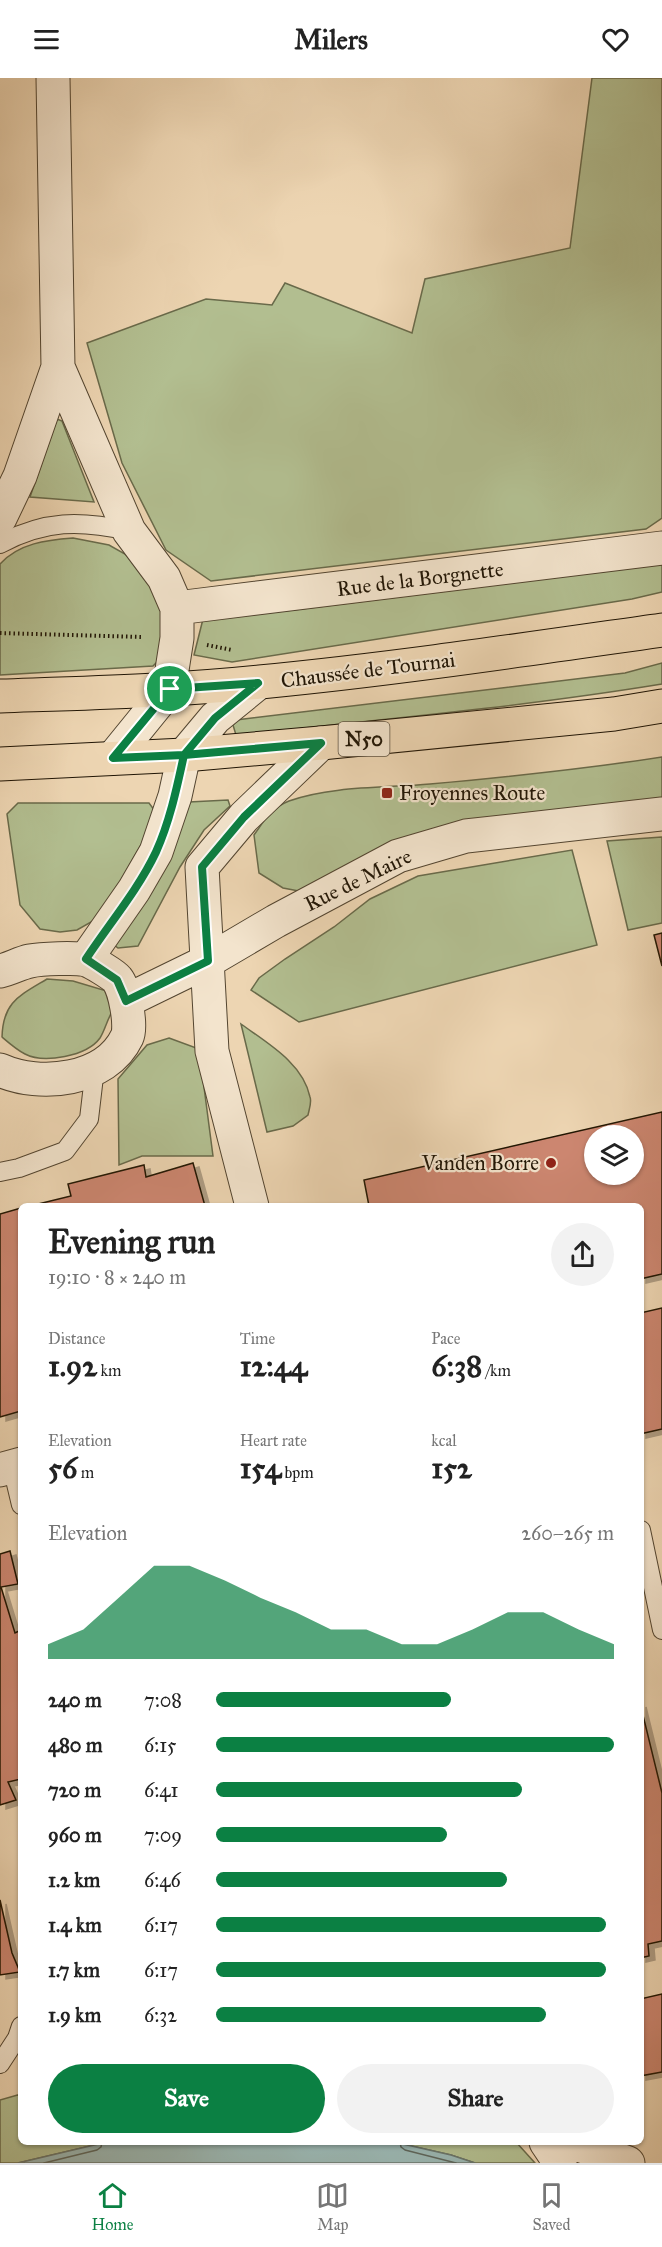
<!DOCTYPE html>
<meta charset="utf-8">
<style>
body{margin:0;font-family:"IM FELL Great Primer",serif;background:#f2f2f2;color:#222;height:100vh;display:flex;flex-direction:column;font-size:22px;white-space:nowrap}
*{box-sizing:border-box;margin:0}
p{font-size:20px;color:#767676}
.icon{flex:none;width:33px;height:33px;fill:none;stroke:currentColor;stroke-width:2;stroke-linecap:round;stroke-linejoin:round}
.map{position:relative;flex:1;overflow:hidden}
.side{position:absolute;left:18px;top:1125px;width:626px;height:942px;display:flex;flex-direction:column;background:#fff;border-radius:9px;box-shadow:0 2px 4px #0004}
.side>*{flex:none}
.tools{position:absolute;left:584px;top:1047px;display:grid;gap:12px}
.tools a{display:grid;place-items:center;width:60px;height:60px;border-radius:50%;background:#fff;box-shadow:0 2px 4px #0004;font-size:30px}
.pin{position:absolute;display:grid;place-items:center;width:51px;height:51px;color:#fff;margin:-26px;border:3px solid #fff;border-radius:50%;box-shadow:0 2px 6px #0007}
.round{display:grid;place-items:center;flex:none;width:63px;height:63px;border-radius:32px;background:#f2f2f2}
.headline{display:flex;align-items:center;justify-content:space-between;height:102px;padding:0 30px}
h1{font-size:33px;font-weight:700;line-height:45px}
.figures{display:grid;grid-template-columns:repeat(3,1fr);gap:9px;height:102px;padding:6px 30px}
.figures div{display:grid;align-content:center}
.figures b{font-size:30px;font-weight:700}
.figures small{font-size:16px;font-weight:400}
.figures p{font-size:16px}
.chart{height:168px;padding:12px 30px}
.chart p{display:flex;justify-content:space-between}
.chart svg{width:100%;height:108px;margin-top:6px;fill:#0b8043;opacity:.7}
.cta{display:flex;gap:12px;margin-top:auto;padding:12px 30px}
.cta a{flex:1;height:69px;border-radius:36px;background:#0b8043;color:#fff;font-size:24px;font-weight:700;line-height:69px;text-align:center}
.cta a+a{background:#f2f2f2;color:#222}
ul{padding:0 30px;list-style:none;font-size:20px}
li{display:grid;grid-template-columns:96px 72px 1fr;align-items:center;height:45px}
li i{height:15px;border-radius:8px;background:#0b8043}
header{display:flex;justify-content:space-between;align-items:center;height:78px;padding:0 30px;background:#fff;font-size:27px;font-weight:700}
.tab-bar{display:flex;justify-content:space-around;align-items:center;height:84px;border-top:2px solid #e0e0e0;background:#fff;font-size:16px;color:#767676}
.tab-bar a{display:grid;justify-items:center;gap:3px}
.tab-bar .selected{color:#0b8043}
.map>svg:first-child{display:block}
.green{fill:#b2be90;stroke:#696a4a;stroke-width:1.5}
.water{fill:#9ab7b3;stroke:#69766d;stroke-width:1.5}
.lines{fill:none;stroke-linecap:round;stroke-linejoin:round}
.shore{stroke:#5d665c;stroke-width:1.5}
.building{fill:#cc8670;stroke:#201505;stroke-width:1.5;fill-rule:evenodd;filter:url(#shadow)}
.lane-casing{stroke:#534530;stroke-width:20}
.street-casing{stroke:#534530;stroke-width:35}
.primary-casing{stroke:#201505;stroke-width:35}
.path{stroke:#201505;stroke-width:4;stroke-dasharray:1.5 3;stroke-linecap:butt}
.lane{stroke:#f3e4cd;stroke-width:18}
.street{stroke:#f3e4cd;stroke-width:33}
.primary{stroke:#edd5b2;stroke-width:33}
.route-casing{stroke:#fff;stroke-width:12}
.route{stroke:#0b8043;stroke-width:8}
.poi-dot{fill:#8f2418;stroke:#f3e4cd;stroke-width:2}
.labels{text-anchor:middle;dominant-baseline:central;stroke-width:4.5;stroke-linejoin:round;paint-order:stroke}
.shield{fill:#f3e4cd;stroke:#5f5341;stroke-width:1.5}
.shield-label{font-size:20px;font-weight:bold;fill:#201505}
.street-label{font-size:21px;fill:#201505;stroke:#f3e4cd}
.poi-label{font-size:21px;fill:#201505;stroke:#f3e4cd;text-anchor:start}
</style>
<header><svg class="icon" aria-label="menu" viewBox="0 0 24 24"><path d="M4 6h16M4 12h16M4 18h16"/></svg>Milers<svg class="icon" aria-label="heart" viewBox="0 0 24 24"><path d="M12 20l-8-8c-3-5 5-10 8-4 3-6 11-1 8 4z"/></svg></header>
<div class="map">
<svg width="662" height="2085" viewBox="0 0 662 2085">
<defs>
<filter id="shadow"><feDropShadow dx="6" dy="4" stdDeviation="0" flood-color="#0004"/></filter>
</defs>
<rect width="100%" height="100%" fill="#edd5b2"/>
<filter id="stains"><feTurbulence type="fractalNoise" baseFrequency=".00333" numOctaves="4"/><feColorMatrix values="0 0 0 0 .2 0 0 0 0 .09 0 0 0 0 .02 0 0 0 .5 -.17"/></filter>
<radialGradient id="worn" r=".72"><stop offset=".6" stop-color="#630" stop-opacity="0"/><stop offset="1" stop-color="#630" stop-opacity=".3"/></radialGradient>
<!-- green -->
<path class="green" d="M592,0H662V440L646,451L211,503L166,472L122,385L87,265L206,221L272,227L285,205L412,255L425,201L570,170Z
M57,341L62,343L94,424L30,419Z
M73,460L109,467L125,476L142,493L165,528L161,580L153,588L0,597V486C19,465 47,462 73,460Z
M662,486V514L632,521L232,584L194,577L203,541L293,532Z
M662,585V606C521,629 378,642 236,657L233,647L236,642L625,595Z
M662,679V722L304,814L283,810L259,795L254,757C264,743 271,730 289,723C331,708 385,710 430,706C507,699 585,691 662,679Z
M228,722L230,728L204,752L180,789L138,868L118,870L109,863L189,724Z
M18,725H149L158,737L100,839L77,852L60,854L40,851L20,827L7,736Z
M662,759V845L628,852L607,763Z
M572,772L597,867L299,944L251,912L259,900L285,881L334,849L370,821L418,798Z
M47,901L73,903L110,914L112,934C107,942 105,952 100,960C87,978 44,986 25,976C17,972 9,965 2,959C3,924 19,918 47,901Z
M241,946C267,965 303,985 310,1019C312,1024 309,1032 308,1037L293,1048L267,1054Z
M169,960L199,971L213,1078H142L119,1087L118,1001L147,967Z
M21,2016V2064H107L18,2085H0V2022Z
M394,2064H516L535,2085H475L451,2077Z"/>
<!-- water -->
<path class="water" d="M107,2064H394L451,2077L475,2085H18Z"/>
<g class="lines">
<!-- shore -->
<path class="shore" d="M400,2064L401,2069L405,2072L456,2085
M44,2085L97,2072L101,2069L102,2064"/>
</g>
<!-- building -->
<path class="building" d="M662,855V888L654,857Z
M662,1034V1196L640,1201V1128H369L364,1102ZM594,1058H633V1096H594Z
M193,1085L205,1128H30L71,1118L68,1106L144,1087L146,1099Z
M21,1130V1333L0,1339V1136Z
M662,1230V1351L640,1356V1235Z
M10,1473L18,1506L1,1509L15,1555L21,1552V1701L8,1704L16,1722L0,1727V1476Z
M640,1625L662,1715V1863L648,1866L649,1878L640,1880Z
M0,1822L12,1875L20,1894L0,1897Z
M662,1916V1994L640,1998V1921Z"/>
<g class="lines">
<!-- lane casing -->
<g class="lane-casing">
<path id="lane" d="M0,466C45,442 80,442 129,453
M0,1094L19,1090L65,1073L89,1041L95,990
M12,1389L21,1427
M641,1452L662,1552
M0,1986L17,1960L21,1948"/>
</g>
<!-- street casing -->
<g class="street-casing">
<path id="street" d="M58,289L129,453L164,500L177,530V560L169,611L113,680
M0,440L20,398L58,289L53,0
M177,530L662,470
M86,881L134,812L156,774L175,718L184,677L215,640L258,605
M0,893C10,891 20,885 30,883C40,881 77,879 86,882C91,883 114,897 117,901C125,911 132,948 127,959C106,1003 40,1010 0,992
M126,923L208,883L276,843L398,778L466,758L662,736
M252,1128L212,973L202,789L244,739L321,665
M0,1392L21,1386
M546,2064L560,2085
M571,2064L628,2085"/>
</g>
<!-- primary casing -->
<g class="primary-casing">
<path id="primary" d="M0,618C86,615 173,613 260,604C394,591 528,571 662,552
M0,686L184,677L321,665L614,636L662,628"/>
</g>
<!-- path -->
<path class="path" d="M0,555L143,559
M207,567L232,572"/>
<!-- lane -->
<use href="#lane" class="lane"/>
<!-- street -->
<use href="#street" class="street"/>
<!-- primary -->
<use href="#primary" class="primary"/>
</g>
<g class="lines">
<!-- route casing -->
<g class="route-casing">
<path id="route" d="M170,611L113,680L184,677C177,709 170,743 156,774C138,812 109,846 86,881L117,902L126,923L208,883L202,789L244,739L321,665L184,677L215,640L258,605L170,611"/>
</g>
<!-- route -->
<use href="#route" class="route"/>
</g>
<!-- markers -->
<g class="poi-dot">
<rect x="381" y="709" width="12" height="12" rx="3"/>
<circle cx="551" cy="1085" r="6"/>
</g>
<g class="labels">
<!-- shield labels -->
<rect class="shield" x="338.5" y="644" width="51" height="34" rx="4.5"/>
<g class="shield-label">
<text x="364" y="661">N50</text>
</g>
<!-- street labels -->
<g class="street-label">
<text transform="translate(420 501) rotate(-7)">Rue de la Borgnette</text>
<text transform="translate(368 592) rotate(-7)">Chaussée de Tournai</text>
<text transform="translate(358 802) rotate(-26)">Rue de Maire</text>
</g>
<!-- poi labels -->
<g class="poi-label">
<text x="399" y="715">Froyennes Route</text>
<text x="539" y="1085" text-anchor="end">Vanden Borre</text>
</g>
</g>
<rect width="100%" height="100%" filter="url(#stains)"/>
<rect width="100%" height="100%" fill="url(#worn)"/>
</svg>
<div class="tools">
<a><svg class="icon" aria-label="layers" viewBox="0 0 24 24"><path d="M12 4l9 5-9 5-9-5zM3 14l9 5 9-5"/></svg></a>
</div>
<div class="pin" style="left:170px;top:611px;background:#1e9e55"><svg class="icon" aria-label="arrive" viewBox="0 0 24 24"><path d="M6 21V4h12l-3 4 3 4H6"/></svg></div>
<section class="side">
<div class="headline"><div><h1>Evening run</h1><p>19:10 · 8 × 240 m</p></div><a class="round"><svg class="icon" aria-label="share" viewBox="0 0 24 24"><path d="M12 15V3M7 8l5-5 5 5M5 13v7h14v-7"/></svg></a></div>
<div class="figures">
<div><p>Distance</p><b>1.92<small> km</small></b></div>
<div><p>Time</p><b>12:44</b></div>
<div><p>Pace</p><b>6:38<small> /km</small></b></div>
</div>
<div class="figures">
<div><p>Elevation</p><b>56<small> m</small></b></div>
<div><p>Heart rate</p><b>154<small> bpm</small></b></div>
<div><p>kcal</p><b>152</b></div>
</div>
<div class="chart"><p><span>Elevation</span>260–265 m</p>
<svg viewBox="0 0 160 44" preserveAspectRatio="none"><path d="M0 44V38L10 32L20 19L30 6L40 6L50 12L60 19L70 25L80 32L90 32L100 38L110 38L120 32L130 25L140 25L150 32L160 38V44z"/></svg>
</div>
<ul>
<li><b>240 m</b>7:08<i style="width:59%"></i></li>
<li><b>480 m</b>6:15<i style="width:100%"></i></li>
<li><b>720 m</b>6:41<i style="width:77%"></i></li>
<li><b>960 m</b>7:09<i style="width:58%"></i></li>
<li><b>1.2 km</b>6:46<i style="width:73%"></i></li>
<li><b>1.4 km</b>6:17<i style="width:98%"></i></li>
<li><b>1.7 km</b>6:17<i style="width:98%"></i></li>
<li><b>1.9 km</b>6:32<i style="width:83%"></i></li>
</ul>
<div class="cta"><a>Save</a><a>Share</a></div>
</section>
</div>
<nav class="tab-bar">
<a class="selected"><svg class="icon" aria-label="home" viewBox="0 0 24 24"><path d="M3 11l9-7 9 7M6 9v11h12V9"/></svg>Home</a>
<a><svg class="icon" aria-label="map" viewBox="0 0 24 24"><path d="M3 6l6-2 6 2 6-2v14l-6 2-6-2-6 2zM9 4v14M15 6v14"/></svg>Map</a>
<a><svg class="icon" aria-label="saved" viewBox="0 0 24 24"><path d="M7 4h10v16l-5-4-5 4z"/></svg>Saved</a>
</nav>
